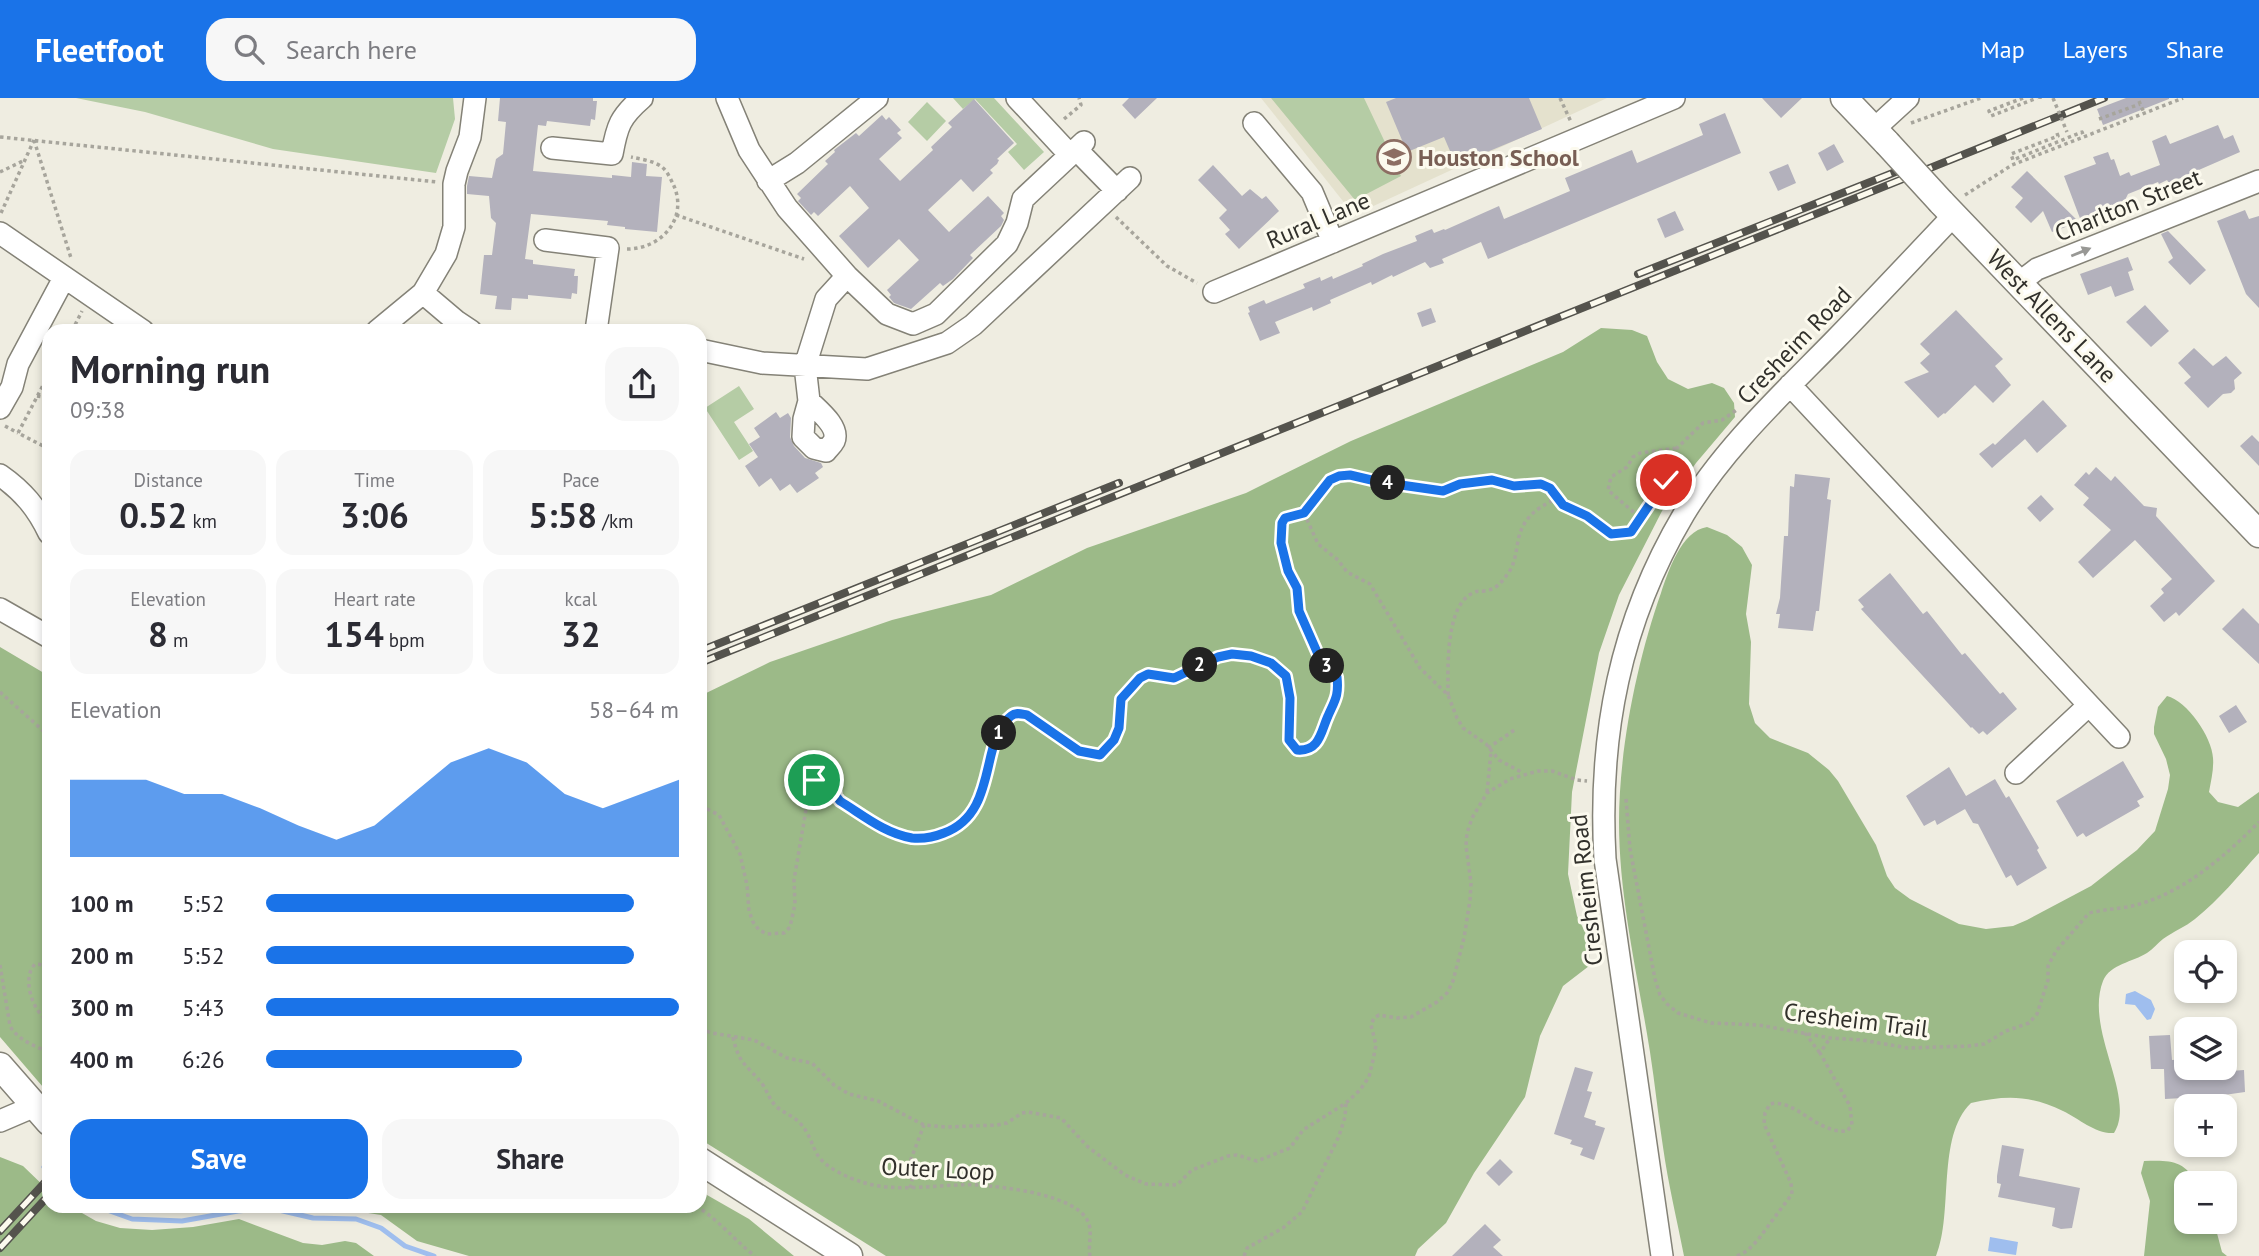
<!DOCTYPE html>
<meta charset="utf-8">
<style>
body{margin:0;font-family:"PT Sans",sans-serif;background:#f7f7f7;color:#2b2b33;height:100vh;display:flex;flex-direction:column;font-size:26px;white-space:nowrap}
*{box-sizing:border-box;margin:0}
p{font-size:23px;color:#7c7c81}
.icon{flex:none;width:38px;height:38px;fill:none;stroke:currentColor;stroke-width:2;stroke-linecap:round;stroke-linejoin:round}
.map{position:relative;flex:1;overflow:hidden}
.side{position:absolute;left:42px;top:226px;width:665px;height:889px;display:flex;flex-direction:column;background:#fff;border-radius:21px;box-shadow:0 4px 10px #0003}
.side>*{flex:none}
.controls{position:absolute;left:2174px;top:842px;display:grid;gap:14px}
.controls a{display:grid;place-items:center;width:63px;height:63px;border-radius:14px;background:#fff;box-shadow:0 4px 10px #0003;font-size:35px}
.pin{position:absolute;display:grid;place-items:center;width:60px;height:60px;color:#fff;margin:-30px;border:4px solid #fff;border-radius:50%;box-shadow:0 2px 7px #0007}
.km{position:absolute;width:35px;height:35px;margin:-18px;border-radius:50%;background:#222;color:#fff;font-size:19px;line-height:35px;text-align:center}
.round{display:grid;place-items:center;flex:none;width:74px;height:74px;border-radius:21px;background:#f7f7f7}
.overview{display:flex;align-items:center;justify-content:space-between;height:119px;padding:0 28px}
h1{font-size:38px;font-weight:700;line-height:52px}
.figures{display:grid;grid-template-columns:repeat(3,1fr);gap:10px;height:119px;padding:7px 28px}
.figures div{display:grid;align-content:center;border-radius:18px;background:#f7f7f7;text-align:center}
.figures b{font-size:35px;font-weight:700}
.figures small{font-size:19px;font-weight:400}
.figures p{font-size:19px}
.chart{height:196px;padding:14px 28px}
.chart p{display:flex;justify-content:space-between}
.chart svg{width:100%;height:126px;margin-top:7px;fill:#1a73e8;opacity:.7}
.cta{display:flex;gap:14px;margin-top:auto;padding:14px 28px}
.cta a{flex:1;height:80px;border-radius:21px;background:#1a73e8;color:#fff;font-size:28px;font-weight:700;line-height:80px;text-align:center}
.cta a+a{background:#f7f7f7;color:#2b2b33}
ul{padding:0 28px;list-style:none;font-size:23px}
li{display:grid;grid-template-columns:112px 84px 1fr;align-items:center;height:52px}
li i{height:18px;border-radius:9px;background:#1a73e8}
header{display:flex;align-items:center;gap:42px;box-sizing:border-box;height:98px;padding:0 35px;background:#1a73e8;color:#fff}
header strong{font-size:33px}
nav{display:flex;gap:38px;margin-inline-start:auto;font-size:24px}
.search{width:490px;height:63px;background:#f7f7f7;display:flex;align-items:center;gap:18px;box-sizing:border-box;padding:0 24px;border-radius:21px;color:#7c7c81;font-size:26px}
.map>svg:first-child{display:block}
.built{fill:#e4e1cd}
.green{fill:#b5cca5}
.forest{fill:#9cba88}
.water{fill:#9fbeee}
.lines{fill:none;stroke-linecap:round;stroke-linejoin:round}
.stream{stroke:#9fbeee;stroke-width:5}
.building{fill:#b3b1bc}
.minor-casing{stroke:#848277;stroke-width:24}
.major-casing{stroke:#848277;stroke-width:29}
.path{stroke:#a7a59c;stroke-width:3.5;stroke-dasharray:3.5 3.5;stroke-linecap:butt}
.minor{stroke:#fff;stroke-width:21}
.major{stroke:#fff;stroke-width:26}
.rail-casing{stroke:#54534d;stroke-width:8}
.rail{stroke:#fcfaee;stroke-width:5;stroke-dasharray:16;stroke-linecap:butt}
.major-bridge-casing{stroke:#848277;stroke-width:29;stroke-linecap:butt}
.path-bridge{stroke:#a7a59c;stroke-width:3.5;stroke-dasharray:3.5 3.5;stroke-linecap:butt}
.major-bridge{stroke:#fff;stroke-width:26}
.oneway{fill:#989895}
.route-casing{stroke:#fff;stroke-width:14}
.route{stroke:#1a73e8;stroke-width:9}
.labels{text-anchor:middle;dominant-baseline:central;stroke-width:6;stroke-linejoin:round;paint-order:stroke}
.education-label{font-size:24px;font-weight:bold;fill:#785e54;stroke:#fcfaee;text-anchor:start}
.street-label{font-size:24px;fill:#31302b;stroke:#fcfaee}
</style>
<header>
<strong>Fleetfoot</strong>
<div class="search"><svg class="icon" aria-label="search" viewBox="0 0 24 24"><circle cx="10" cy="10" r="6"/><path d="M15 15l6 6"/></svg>Search here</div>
<nav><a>Map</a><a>Layers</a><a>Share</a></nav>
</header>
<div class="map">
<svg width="2259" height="1158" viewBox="0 0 2259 1158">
<rect width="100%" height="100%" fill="#efede1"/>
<!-- built -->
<path class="built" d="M1261,0H1607L1354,117Z"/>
<!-- green -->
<path class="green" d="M76,0H453L455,21L436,75L273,51L145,14Z
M953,0H994L1044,54L1024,72L1008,54L1017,46L975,1L963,11Z
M1271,0H1364L1401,78L1355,102Z
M927,4L946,23L927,43L908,24Z
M739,288L754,311L734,324L753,353L739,362L705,310Z"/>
<!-- forest -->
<path class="forest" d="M1601,230L1632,232L1647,238L1657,264L1668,281L1688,291L1712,285L1724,290L1734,305L1735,319L1696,365L1662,413L1619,497L1599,555L1572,694L1568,776L1577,818L1590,844L1589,868L1563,888L1540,938L1525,999L1474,1075L1446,1125L1418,1151L1415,1158H886L700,1041V598L770,564L892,522L991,497L1087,450L1246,395L1351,343L1563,254Z
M1707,429L1727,437L1742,449L1752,467L1746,516L1751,544L1749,606L1755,625L1770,640L1808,655L1829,672L1838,683L1876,747L1887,778L1895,790L1910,801L1959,826L1986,831L2013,828L2027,822L2091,788L2137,752L2155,733L2168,691L2170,677L2166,661L2154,636V629L2158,609L2167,598C2187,603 2212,639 2213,660C2214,671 2211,683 2209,694L2218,704L2238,709L2259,694V755C2239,777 2219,802 2195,821C2185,829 2174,833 2163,841C2158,845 2153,851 2147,855C2133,864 2110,866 2103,883C2084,932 2137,999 2114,1035C2095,1036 2080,1021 2063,1013C2030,997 2006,997 1971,1005C1936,1039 1954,1114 1936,1158H1684C1677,1122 1668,1085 1663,1049C1658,1017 1655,986 1650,954C1638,878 1619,801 1619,724C1619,652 1637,563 1661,495C1668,474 1681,433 1707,429Z
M0,549L49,578V996L0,939Z
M0,1059L23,1068L49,1093V1108H65L75,1111L96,1123L120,1130L152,1132L193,1129L239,1121L303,1145L322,1147L345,1143L356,1145L374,1158H0Z
M2144,1063C2169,1062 2185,1062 2196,1085H2186V1124H2214L2222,1154L2227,1158H2144L2150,1103L2141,1075Z
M700,1093L749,1121L794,1158H469L417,1143L381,1117L323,1108H700Z"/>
<!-- water -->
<path class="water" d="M2135,893L2151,902L2155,911L2151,921L2147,922L2135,907L2125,906L2126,896Z
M1990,1139L2018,1144L2016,1157L1988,1153Z"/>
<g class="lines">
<!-- stream -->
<path class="stream" d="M44,1069L49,1073
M96,1108L132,1121L182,1123L238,1113L270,1110L313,1120L356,1121L381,1130L405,1148L434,1158"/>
</g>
<!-- building -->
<path class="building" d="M500,0H593V3H597L595,22L591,21L590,28L547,23L546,28L538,27L533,73L612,80V77L631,79L632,64L647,66L646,78L662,79L657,134L625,131V129L607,127L608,123L531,116L525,161L533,162V166L575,171L574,178H578L577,196L572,195L571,201L528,197V201L512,200L511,212L495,211L497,198L480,196L484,157H492L496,125L491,120L489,98L467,96V88L469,78L492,80L496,61L503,56L506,24L498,23Z
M1129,0H1157L1135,21L1122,7Z
M1396,0H1529L1542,31L1456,67L1444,39L1407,54L1386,4Z
M1762,0H1802L1781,20Z
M2126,0H2169V1L2103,27L2097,11Z
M974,1L1014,45L997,61L999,62L997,66L990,72L993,75L973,94L961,81L928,112L949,134L988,98L1004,115L1001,118L1004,122L1001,128L970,157L973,160L953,181L943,188L940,185L911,211L894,205L889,199L891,197L887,192L919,162L899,141L868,170L839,138L869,110L850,88L818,118L814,114L811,117L798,103L801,100L797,96L828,66L825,63L835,54L834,52L856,35L859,38L882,17L886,22L889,19L901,32L897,35L902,40L879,61L900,83L933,52L931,49L952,29L948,25Z
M1725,15L1741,55L1488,161L1481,144L1442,161L1444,165L1430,170L1425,164L1393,179L1392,177L1372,187L1371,184L1330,202L1331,205L1313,213L1312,209L1275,224L1280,235L1260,243L1248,215L1250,214L1248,209L1264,202L1266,206L1305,190L1303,186L1320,179L1321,183L1332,178L1333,181L1363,168L1362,166L1383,156L1417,143L1415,138L1432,131L1434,135L1444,131L1445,132L1499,108L1504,121L1570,93L1565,80L1632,52L1637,65L1703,37L1699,26Z
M2218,27L2224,41L2233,37L2240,54L2169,85L2167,82L2159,86L2158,84L2128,96L2125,102L2099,112L2101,116L2081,123L2064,78L2096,66L2093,59L2108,54L2111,62L2114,61L2120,78L2129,74L2131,78L2160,67L2152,43L2166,37L2170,46Z
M1834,46L1844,64L1827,73L1818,55Z
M1788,66L1796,85L1778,93L1769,74Z
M1213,67L1242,98L1250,91L1262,101L1266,98L1279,113L1239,151L1225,136L1230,132L1219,120L1227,112L1198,82Z
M2027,73L2079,124L2052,134L2043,113L2031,125L2015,109L2023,100L2011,89Z
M2245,112L2249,121L2259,118V210L2246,196L2217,123Z
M1675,113L1684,132L1665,140L1657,121Z
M2168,133L2206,172L2190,187L2168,164L2173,160L2161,136Z
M2128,159L2133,172L2128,174L2134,192L2115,199L2111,188L2088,197L2080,176Z
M2145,207L2169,233L2151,249L2126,224Z
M1431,210L1436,224L1422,229L1417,215Z
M1956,212L2003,261L1995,268L2011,287L1993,305L1975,287L1945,316L1944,315L1938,320L1904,284L1929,274L1920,265L1930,256L1920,246Z
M2194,250L2213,268L2226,258L2242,275L2234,282L2235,291L2231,295L2223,296L2208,310L2184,285L2191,279L2178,265Z
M2043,302L2067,328L2037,355L2025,341L1992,370L1979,356L1993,345L1995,347Z
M776,314L780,320L788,315L791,320L790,339L794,348L805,360L821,365L823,369L815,375L819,380L797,395L790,386L780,393L771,380L759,389L745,368L758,359L749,346L760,339L754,330Z
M2252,337L2259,344V368L2240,348Z
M2096,369L2111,383L2115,378L2144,408L2157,410L2156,418L2215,483L2179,518L2176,514L2164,524L2150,508L2164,495L2161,491L2172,481L2135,442L2093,480L2078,464L2111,432L2083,407L2089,400L2074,387L2086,374L2089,377Z
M1795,376L1830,380L1827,401L1831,402L1819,513H1816L1813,533L1778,530L1780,516H1776L1780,500L1784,438H1788L1790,388L1794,389Z
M2041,397L2054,411L2040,424L2027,410Z
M1890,475L1923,516L1927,513L1962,557L1965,555L2000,596L2003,594L2017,611L1987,637L1983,633L1979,636L1972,629L1971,630L1861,511L1864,509L1858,502Z
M2243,510L2259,526V566L2222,531Z
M2236,607L2247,624L2229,635L2219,618Z
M2123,663L2144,699L2137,703L2140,708L2086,739L2083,735L2077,739L2056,703Z
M1949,669L1966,698L1995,681L2006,700L2009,698L2039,750L2037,752L2047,770L2017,788L2011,777L2006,780L1978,726L1973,725L1965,711L1937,727L1935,722L1924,728L1906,698Z
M2170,937L2172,962L2186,961V970H2203V972L2231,969V973L2244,972L2245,994L2217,998L2212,1003L2206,1004L2201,999L2165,1001L2164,971H2151L2149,938Z
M1575,969L1593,974L1587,993L1592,994L1584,1019L1596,1023L1595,1027L1605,1030L1594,1062L1580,1057L1583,1050L1570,1046L1572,1042L1554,1036Z
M2002,1047L2024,1051L2019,1078L2080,1090L2072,1130L2061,1131L2052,1128L2055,1110L1998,1099L2001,1086L1997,1085V1078Z
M1500,1061L1513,1074L1499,1088L1486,1075Z
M1485,1126L1501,1142L1493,1149L1503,1158H1452Z"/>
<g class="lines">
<!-- minor casing -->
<g class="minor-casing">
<path id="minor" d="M727,0L749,52L787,110L847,178L887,216L913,226L936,216L1007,146L1017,125L1023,101L1084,44
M1017,0L1070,57
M1254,25L1312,94L1333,144
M1873,32L1908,0
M552,50L612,56C617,28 620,19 642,0
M1076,51L1117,93
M768,83L797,65L877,0
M0,135L143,233
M545,142L608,150L596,233
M2020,184L2037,171L2259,83
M1214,194L1674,0
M423,195L456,223L471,233
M377,233L423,195L446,156L454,129V86L457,73L470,39L475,0
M700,252L762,265L867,271L947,245L973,227L1130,80
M1790,287L2089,607L2016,675
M809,303C818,312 840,329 834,343C832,347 828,350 826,353L814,350L803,339L804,321L809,303L805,268L826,201L847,178
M0,310L12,289L18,266L64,180
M0,377C23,393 37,410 49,435
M0,511L49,539
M2089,607L2119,639
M0,1023L35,1008
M1662,1158L1605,761C1598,637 1620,524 1684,416C1723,351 1781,297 1833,244C1874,202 1914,159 1954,117"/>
</g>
<!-- major casing -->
<g class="major-casing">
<path id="major" d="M1844,0L1887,45
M1941,104L2259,436
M0,968L49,1024
M700,1063L849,1158"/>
</g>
<!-- path -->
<path class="path" d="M1560,0L1571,24
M2023,0L1989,13L1991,18L2037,0
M2040,0V1
M2139,3L2144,15
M1064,21L1081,7L1079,0
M2099,21L2140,6
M1911,25L1981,0
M2057,35L2058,38L2011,56L2013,62L2082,34L2084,39
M0,39L437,84
M34,42L71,160
M0,74L23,63
M1965,97L2012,67L2183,0
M1,115L34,42
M676,117L804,161
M1116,119L1167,168L1197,185
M627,151C661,151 688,121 674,88C671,82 668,74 662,69C654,63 641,61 631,59
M72,233L82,213
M49,276L18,335L49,351
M1758,291L1768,272L1793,254
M37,298L49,300
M5,328L18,335
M1304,415L1318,446L1338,462L1347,474L1370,486L1420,570L1448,597L1457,620L1463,630L1486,646L1499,662L1523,675
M1639,419L1608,392L1611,379L1627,369L1633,359L1640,355L1677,350
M0,594L49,638
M1448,597C1448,571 1445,507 1473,495C1478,492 1478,494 1484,493C1496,492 1502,484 1509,474C1515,465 1516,454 1518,443C1522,421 1536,410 1556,401
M1488,650L1516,631
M1487,694L1491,654
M1626,701L1630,751L1655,881L1660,897L1667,906L1678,915L1711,925L1759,927L1830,940L1862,942L1908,950L1969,948L1984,946L2006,933L2029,925L2037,916L2048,882V868L2056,853L2089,815C2102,812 2114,811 2127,809C2179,799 2223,760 2259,724
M700,712L707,711L719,717L740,756L747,787L749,813L753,824L759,832L767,836L784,835L790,829L795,806L794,782L810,688L822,677H828L834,681L836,698L840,703C863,717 884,735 912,740C923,741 934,739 944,735C999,716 979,642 1011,618C1016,614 1021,616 1027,617L1079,653L1100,657L1114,642L1119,630L1121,601L1141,580L1148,576L1174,580L1218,559L1232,556L1250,558L1271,565L1286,578L1290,600L1289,642L1297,652L1305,653L1320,643L1327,619L1337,601L1338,590L1337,579L1321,563L1299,513L1297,490L1288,473L1281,445L1282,425L1285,420L1304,415L1330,382L1339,378L1350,377L1380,384L1443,393L1460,386L1492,382L1514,388L1541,386L1550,390L1563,407L1587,418L1611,436L1631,434L1674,368L1677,350L1703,325L1722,322L1738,311
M0,867L10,928C18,942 34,948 49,954
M49,892L44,867L35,866C21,881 33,914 49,924
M700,931L712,935L754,942L787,960L812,965L834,987L849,996L878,1003L924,1027L946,1029L997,1027L1007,1025L1022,1015L1028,1014L1061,1020L1088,1049L1125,1077L1146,1086L1177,1087L1192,1072L1228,1058L1237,1057L1257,1063L1290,1050L1303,1032L1346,1005L1360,992L1369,979L1373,962L1376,947L1371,927L1374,920L1379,917L1397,920L1411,919L1437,904L1447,895L1453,883L1464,840L1470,802L1471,785L1466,748L1467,735L1472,720L1487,695L1510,681L1538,673H1552L1577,682L1587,683
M1805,935L1820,955
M733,939C739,968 748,967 763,987C768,995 770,1003 777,1009C784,1015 793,1018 799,1024C809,1034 811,1045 817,1056C824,1069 848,1080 862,1084C898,1096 941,1085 978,1087C1005,1089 1080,1097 1089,1126C1092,1137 1088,1148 1090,1158
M910,1090L913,1078L911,1061L924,1027
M696,1108C719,1122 734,1142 755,1158
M1244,1158L1247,1150L1283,1130L1302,1114L1339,1038L1345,1019L1346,1005
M1737,1158L1747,1153L1757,1143L1792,1096L1791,1085L1764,1026L1765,1015L1770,1006C1795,1000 1817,1036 1847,1033L1852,1027L1850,1008L1820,955L1830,940"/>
<!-- minor -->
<use href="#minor" class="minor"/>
<!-- major -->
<use href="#major" class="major"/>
<!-- rail casing -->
<g class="rail-casing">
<path id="rail" d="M1638,176L1908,69
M700,553L1119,385
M700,565L2104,0
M0,1133L49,1080
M0,1150L49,1097"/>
</g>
<!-- rail -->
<use href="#rail" class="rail"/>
<!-- major-bridge casing -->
<g class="major-bridge-casing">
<path id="major-bridge" d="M1887,45L1941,104"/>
</g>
<!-- path-bridge -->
<path class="path-bridge" d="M2053,0L2067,34"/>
<!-- major-bridge -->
<use href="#major-bridge" class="major-bridge"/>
</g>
<!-- one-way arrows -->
<defs><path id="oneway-solid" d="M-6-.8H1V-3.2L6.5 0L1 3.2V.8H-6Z" transform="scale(1.75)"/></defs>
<use class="oneway" href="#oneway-solid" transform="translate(2081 154) rotate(-22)"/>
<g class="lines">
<!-- route casing -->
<g class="route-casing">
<path id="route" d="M814,682C822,676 826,675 834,681L836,698L840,703C863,717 884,735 912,740C923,741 934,739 944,735C999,715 979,642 1011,618C1016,614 1021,616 1027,617L1079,653L1100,657L1114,642L1119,630L1121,601L1140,580L1148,576L1174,580L1218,559L1232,556L1251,558L1271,565L1286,578L1290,600L1289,642L1297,652C1320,654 1321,633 1328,618C1335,602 1339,598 1337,579L1321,563L1299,513L1297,490L1288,473L1281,445L1282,425L1285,420L1304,415L1330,382L1339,378L1350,377L1380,384L1443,393L1460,386L1492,382L1514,388L1541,386L1550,390L1563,407L1587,418L1611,436L1631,434L1666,382"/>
</g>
<!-- route -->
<use href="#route" class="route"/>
</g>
<!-- icons -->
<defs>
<g id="school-ring" transform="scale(1.75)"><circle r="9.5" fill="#fcfaee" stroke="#8d6e63" stroke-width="1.5"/><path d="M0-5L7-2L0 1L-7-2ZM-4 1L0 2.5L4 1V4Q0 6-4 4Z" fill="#8d6e63"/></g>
</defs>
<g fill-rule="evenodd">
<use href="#school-ring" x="1394" y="59"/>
</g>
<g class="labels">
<!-- education labels -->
<g class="education-label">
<text x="1418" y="59">Houston School</text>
</g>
<!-- street labels -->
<g class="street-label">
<text transform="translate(2128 107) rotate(-22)">Charlton Street</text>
<text transform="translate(1318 122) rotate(-23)">Rural Lane</text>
<text transform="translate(2052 218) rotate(46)">West Allens Lane</text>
<text transform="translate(1794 247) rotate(-46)">Cresheim Road</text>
<text transform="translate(1586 792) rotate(-96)">Cresheim Road</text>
<text transform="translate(1856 922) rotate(7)">Cresheim Trail</text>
<text transform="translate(938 1071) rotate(3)">Outer Loop</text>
</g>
</g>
</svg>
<div class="controls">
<a><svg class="icon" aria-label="locate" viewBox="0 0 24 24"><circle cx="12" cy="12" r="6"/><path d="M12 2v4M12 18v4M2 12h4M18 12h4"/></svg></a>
<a><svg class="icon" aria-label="layers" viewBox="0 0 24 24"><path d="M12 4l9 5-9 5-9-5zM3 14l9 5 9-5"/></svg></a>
<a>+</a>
<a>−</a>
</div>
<div class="pin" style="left:814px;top:682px;background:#1e9e55"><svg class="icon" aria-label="arrive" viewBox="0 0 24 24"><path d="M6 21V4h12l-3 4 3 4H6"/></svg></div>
<div class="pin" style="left:1666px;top:382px;background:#d93025"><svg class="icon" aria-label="check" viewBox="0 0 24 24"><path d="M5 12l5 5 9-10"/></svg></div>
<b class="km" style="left:999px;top:635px">1</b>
<b class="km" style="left:1200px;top:567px">2</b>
<b class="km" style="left:1327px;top:568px">3</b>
<b class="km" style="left:1388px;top:385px">4</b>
<section class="side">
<div class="overview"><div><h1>Morning run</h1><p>09:38</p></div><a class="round"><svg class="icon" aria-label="share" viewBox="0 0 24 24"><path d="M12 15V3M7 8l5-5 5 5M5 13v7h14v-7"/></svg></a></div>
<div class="figures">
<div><p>Distance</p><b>0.52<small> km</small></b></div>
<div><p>Time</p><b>3:06</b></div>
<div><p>Pace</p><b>5:58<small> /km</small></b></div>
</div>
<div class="figures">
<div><p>Elevation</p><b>8<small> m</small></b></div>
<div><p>Heart rate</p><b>154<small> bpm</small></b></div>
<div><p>kcal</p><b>32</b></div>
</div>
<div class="chart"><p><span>Elevation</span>58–64 m</p>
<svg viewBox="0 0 160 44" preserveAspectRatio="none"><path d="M0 44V17L10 17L20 17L30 22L40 22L50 27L60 33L70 38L80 33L90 22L100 11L110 6L120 11L130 22L140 27L150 22L160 17V44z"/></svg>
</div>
<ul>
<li><b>100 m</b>5:52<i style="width:89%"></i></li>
<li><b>200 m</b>5:52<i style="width:89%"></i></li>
<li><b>300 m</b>5:43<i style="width:100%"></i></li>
<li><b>400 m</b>6:26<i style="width:62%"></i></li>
</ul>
<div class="cta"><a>Save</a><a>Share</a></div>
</section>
</div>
